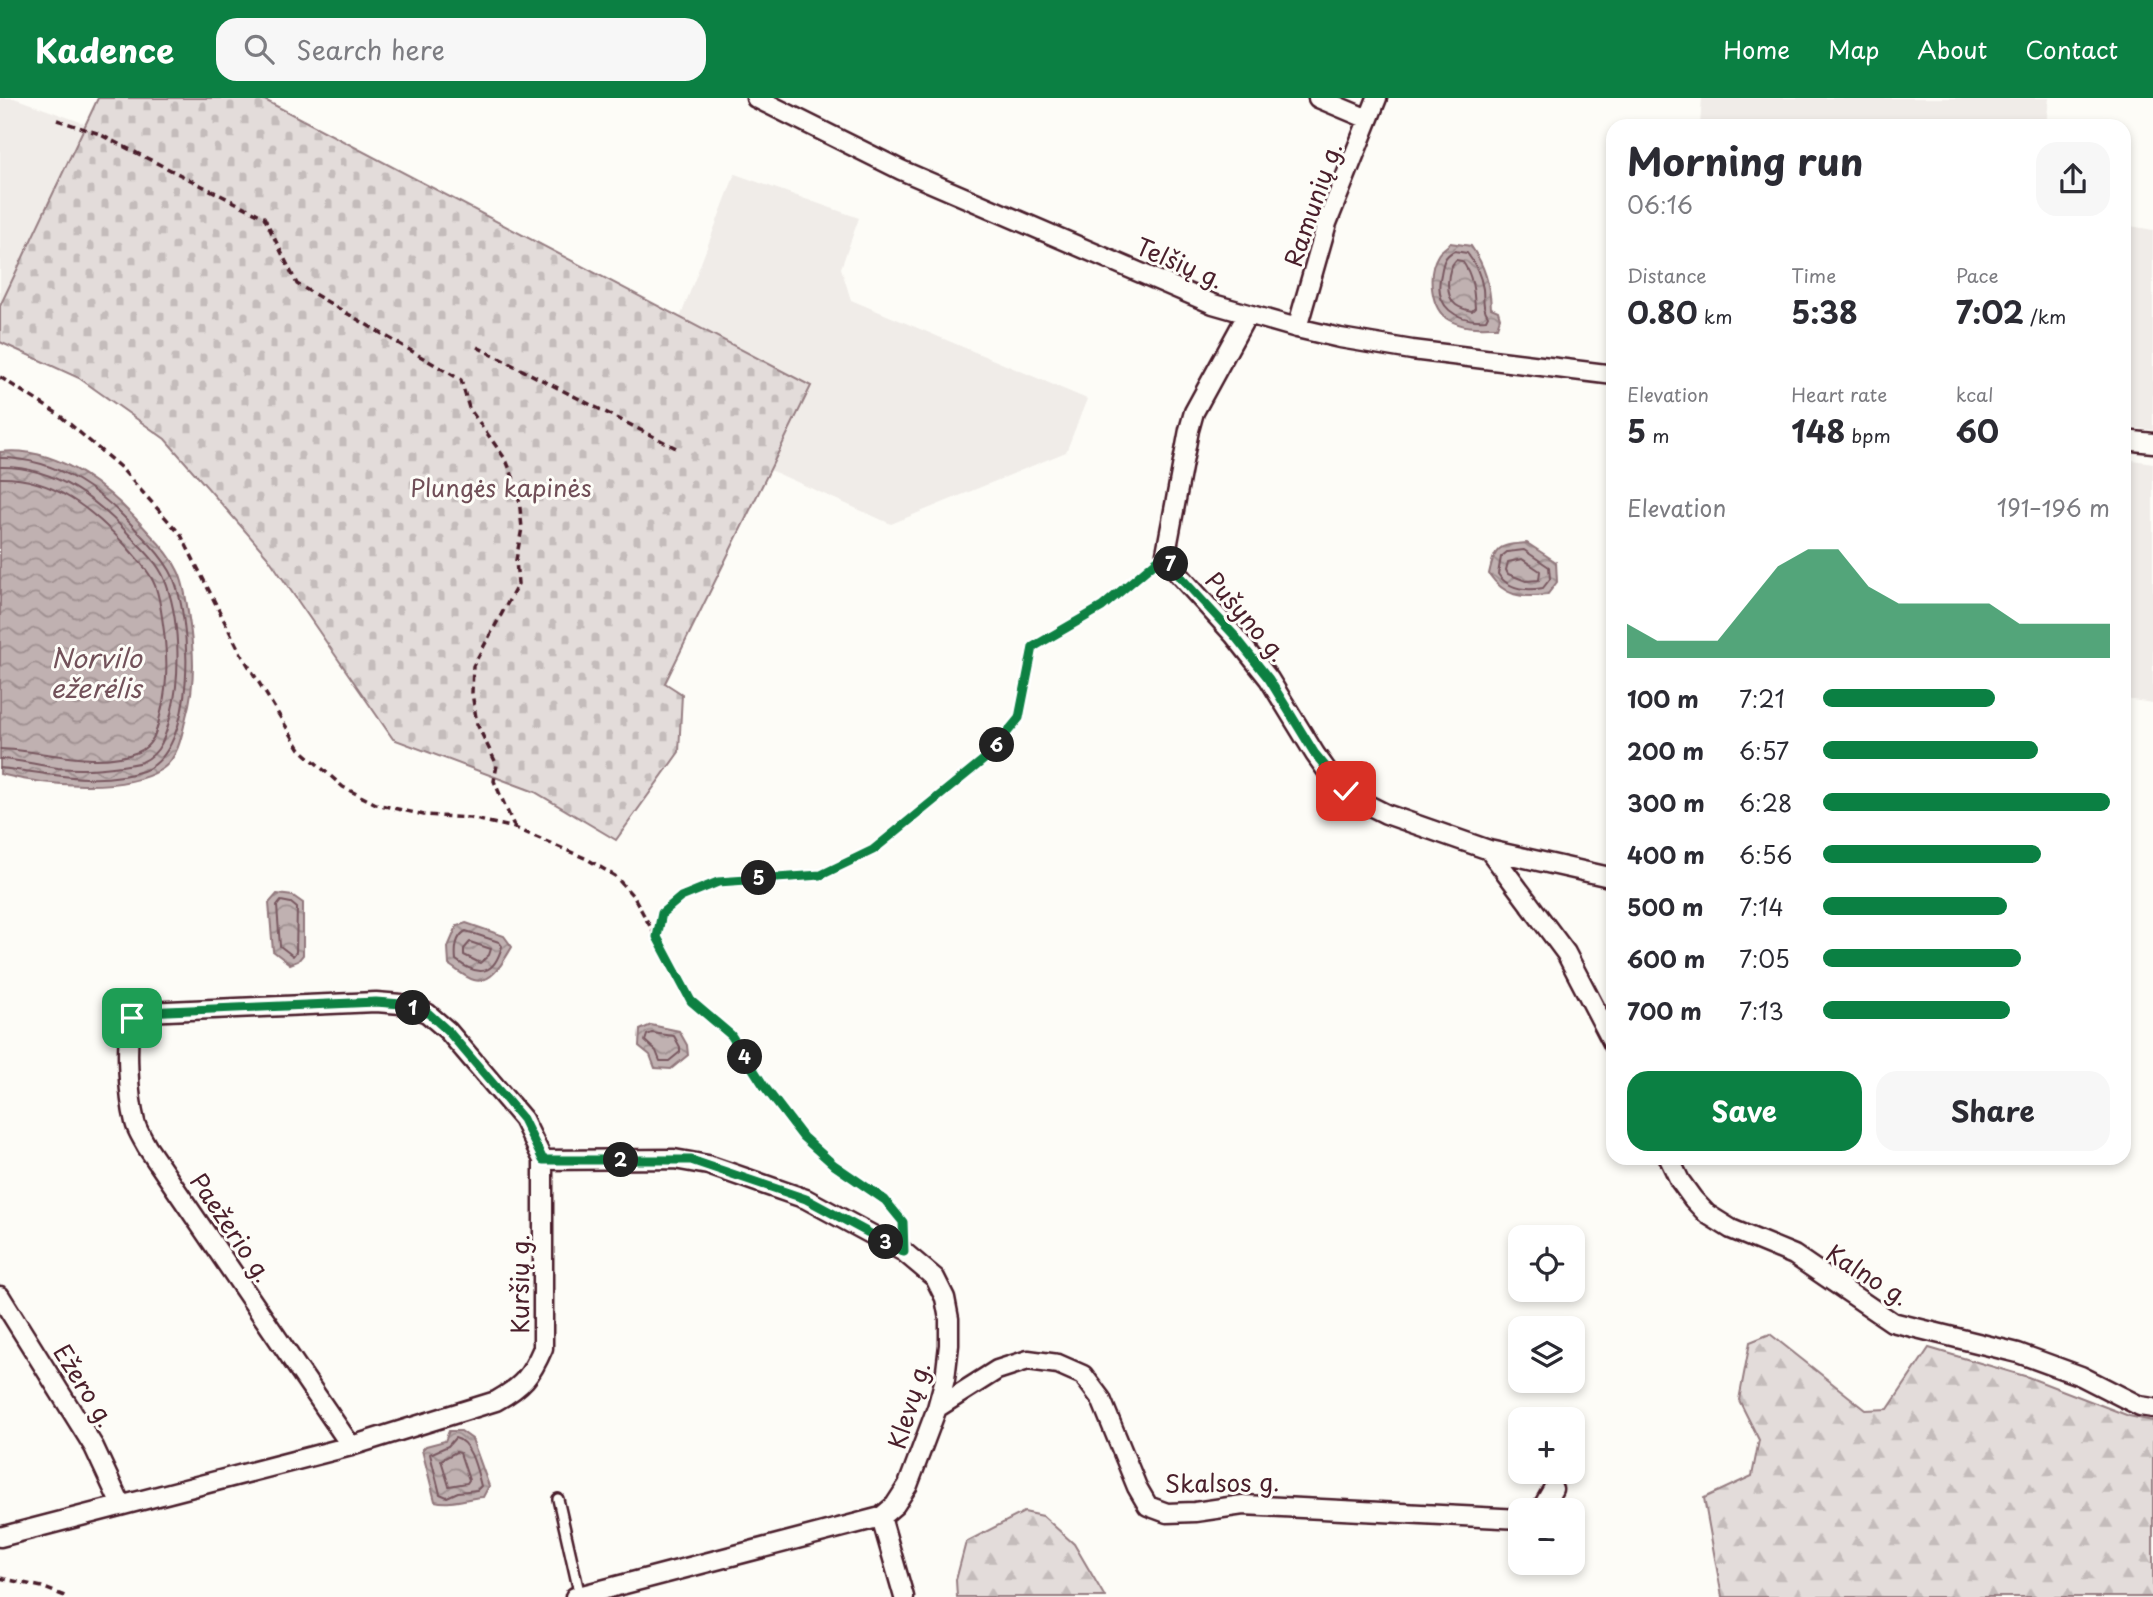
<!DOCTYPE html>
<meta charset="utf-8">
<style>
body{margin:0;font-family:"Playpen Sans",sans-serif;background:#f7f7f7;color:#2b2b33;height:100vh;display:flex;flex-direction:column;font-size:26px;white-space:nowrap}
*{box-sizing:border-box;margin:0}
p{font-size:23px;color:#7c7c81}
.icon{flex:none;width:38px;height:38px;fill:none;stroke:currentColor;stroke-width:2;stroke-linecap:round;stroke-linejoin:round}
.map{position:relative;flex:1;overflow:hidden}
.panel{position:absolute;left:1606px;top:21px;width:525px;height:1046px;display:flex;flex-direction:column;background:#fff;border-radius:21px;box-shadow:0 4px 10px #0003}
.panel>*{flex:none}
.buttons{position:absolute;left:1508px;top:1127px;display:grid;gap:14px}
.buttons a{display:grid;place-items:center;width:77px;height:77px;border-radius:14px;background:#fff;box-shadow:0 4px 10px #0003;font-size:35px}
.pin{position:absolute;display:grid;place-items:center;width:60px;height:60px;color:#fff;margin:-30px;border-radius:14px;box-shadow:0 4px 10px #0006}
.km{position:absolute;width:35px;height:35px;margin:-18px;border-radius:50%;background:#222;color:#fff;font-size:19px;line-height:35px;text-align:center}
.round{display:grid;place-items:center;flex:none;width:74px;height:74px;border-radius:21px;background:#f7f7f7}
.headline{display:flex;align-items:center;justify-content:space-between;height:119px;padding:0 21px}
h1{font-size:38px;font-weight:700;line-height:52px}
.stats{display:grid;grid-template-columns:repeat(3,1fr);gap:10px;height:119px;padding:7px 21px}
.stats div{display:grid;align-content:center}
.stats b{font-size:30px;font-weight:700}
.stats small{font-size:19px;font-weight:400}
.stats p{font-size:19px}
.chart{height:196px;padding:14px 21px}
.chart p{display:flex;justify-content:space-between}
.chart svg{width:100%;height:126px;margin-top:7px;fill:#0b8043;opacity:.7}
.cta{display:flex;gap:14px;margin-top:auto;padding:14px 21px}
.cta a{flex:1;height:80px;border-radius:21px;background:#0b8043;color:#fff;font-size:28px;font-weight:700;line-height:80px;text-align:center}
.cta a+a{background:#f7f7f7;color:#2b2b33}
ul{padding:0 21px;list-style:none;font-size:23px}
li{display:grid;grid-template-columns:112px 84px 1fr;align-items:center;height:52px}
li i{height:18px;border-radius:9px;background:#0b8043}
header{display:flex;align-items:center;gap:42px;box-sizing:border-box;height:98px;padding:0 35px;background:#0b8043;color:#fff}
header strong{font-size:33px}
nav{display:flex;gap:38px;margin-inline-start:auto;font-size:24px}
.search{width:490px;height:63px;background:#f7f7f7;display:flex;align-items:center;gap:18px;box-sizing:border-box;padding:0 24px;border-radius:21px;color:#7c7c81;font-size:26px}
.map>svg:first-child{display:block}
.built{fill:#f0ece8}
.forest{fill:url(#forest-firs);stroke:#967e82;stroke-width:2}
.cemetery{fill:url(#cemetery-stones);stroke:#967e82;stroke-width:2}
.water{fill:url(#water-waves);stroke:#91777b;stroke-width:2}
.lines{fill:none;stroke-linecap:round;stroke-linejoin:round}
.shore{stroke:#795961;stroke-width:2}
.lane-casing{stroke:#4a1f2b;stroke-width:14}
.street-casing{stroke:#4a1f2b;stroke-width:23}
.path{stroke:#4a1f2b;stroke-width:3.5;stroke-dasharray:7 5;stroke-linecap:butt}
.lane{stroke:#fdfcf7;stroke-width:9}
.street{stroke:#fdfcf7;stroke-width:18}
.route-casing{stroke:#fff;stroke-width:14}
.route{stroke:#0b8043;stroke-width:9}
.labels{text-anchor:middle;dominant-baseline:central;stroke-width:6;stroke-linejoin:round;paint-order:stroke}
.street-label{font-size:24px;fill:#4a1f2b;stroke:#fdfcf7}
.park-label{font-size:24px;fill:#704e57;stroke:#fdfcf7}
.water-label{font-size:26px;font-style:italic;fill:#73525a;stroke:#fdfcf7}
</style>
<header>
<strong>Kadence</strong>
<div class="search"><svg class="icon" aria-label="search" viewBox="0 0 24 24"><circle cx="10" cy="10" r="6"/><path d="M15 15l6 6"/></svg>Search here</div>
<nav><a>Home</a><a>Map</a><a>About</a><a>Contact</a></nav>
</header>
<div class="map">
<svg width="2153" height="1499" viewBox="0 0 2153 1499">
<defs>
<pattern id="forest-firs" width="22" height="20" patternUnits="userSpaceOnUse" patternTransform="scale(1.75)"><rect width="22" height="20" fill="#e3dcda"/><path d="M5 1l3.5 6h-7zM16 11l3.5 6h-7z" fill="#c4bcbb"/></pattern>
<pattern id="cemetery-stones" width="16" height="16" patternUnits="userSpaceOnUse" patternTransform="scale(1.75)"><rect width="16" height="16" fill="#e3dcda"/><path d="M2 7V4a2 2 0 0 1 4 0v3zM10 15v-3a2 2 0 0 1 4 0v3z" fill="#c4bcbb"/></pattern>
<pattern id="water-waves" width="16" height="10" patternUnits="userSpaceOnUse" patternTransform="scale(1.75)"><rect width="16" height="10" fill="#c0b1b1"/><path d="M0 5q4-4 8 0t8 0" fill="none" stroke="#9e8f90"/></pattern>
</defs>
<rect width="100%" height="100%" fill="#fdfcf7"/>
<filter id="ink" filterUnits="userSpaceOnUse"><feTurbulence type="fractalNoise" baseFrequency=".0143" numOctaves="2"/><feDisplacementMap in="SourceGraphic" scale="14" xChannelSelector="R" yChannelSelector="G"/><feConvolveMatrix kernelMatrix="1 2 1 2 8 2 1 2 1" color-interpolation-filters="sRGB"/></filter>
<g filter="url(#ink)">
<!-- built -->
<path class="built" d="M0,0H14L86,26L0,208Z
M1702,0H2049L2046,28H1700Z
M735,76L859,120L841,170L851,202L1087,301L1066,354L891,426L770,372L811,288L680,220Z
M2125,127L2153,132V332L2125,329Z
M2125,361L2153,365V605L2125,601Z"/>
<!-- forest -->
<path class="forest" d="M1770,1236L1866,1312L1888,1311L1929,1250L2028,1279L2129,1318L2153,1323V1499H1722L1704,1400L1752,1378L1759,1342L1739,1302L1750,1244Z
M1024,1414L1043,1418L1074,1446L1105,1499H957L956,1482L966,1444Z"/>
<!-- cemetery -->
<path class="cemetery" d="M98,0H261L811,288L665,585L682,596L679,654L616,742L535,694L393,641L267,458L165,341L79,280L0,244V208Z"/>
<!-- water -->
<path class="water" d="M1450,145L1471,148C1485,168 1490,187 1491,210L1498,213L1500,220L1497,229C1480,229 1465,231 1449,222C1430,211 1427,175 1438,157C1440,153 1447,149 1450,145Z
M0,354C60,347 112,393 149,435C160,446 171,458 178,473C184,485 186,500 188,514C194,551 196,583 186,619C182,637 178,660 162,671C123,696 43,687 0,676Z
M1527,445L1556,464L1557,484L1547,497C1521,500 1505,499 1489,476C1495,448 1499,447 1527,445Z
M277,796L293,798L303,805V857L298,863L290,866L273,853L269,805Z
M466,825L504,838L512,849C504,862 492,887 474,882C466,880 456,871 449,867L448,849L457,828Z
M651,927L679,933L687,947L688,957L671,971L655,970L650,957L639,948L640,932Z
M449,1333H461L472,1341L489,1388L483,1399C467,1400 451,1407 435,1403L422,1352L426,1348L445,1343Z"/>
<g class="lines">
<!-- shore -->
<path class="shore" d="M1454,153L1467,155C1475,165 1481,178 1483,191C1484,201 1482,209 1488,218L1486,222C1456,224 1433,209 1441,176C1443,165 1444,158 1454,153Z
M1456,162L1462,163C1473,177 1474,194 1475,210L1472,213C1467,212 1460,210 1456,207C1444,198 1447,171 1456,162Z
M0,360C58,360 103,394 140,436C151,447 162,459 170,473C193,515 198,654 143,673C96,689 46,674 0,670
M0,369C56,368 99,403 135,443C146,454 158,466 164,480C180,519 181,577 171,616C166,636 162,655 142,664C136,666 128,667 121,668C101,671 78,672 58,670C39,667 19,662 0,661
M0,380C53,379 93,412 127,449C136,460 147,470 153,483C159,494 160,507 162,519C167,552 169,581 161,614C157,630 155,647 138,654C95,671 43,652 0,651
M1524,452L1549,469L1550,481L1543,490C1526,493 1508,491 1498,476L1501,459L1507,454Z
M1522,461L1540,473L1539,482L1526,483L1508,476L1506,472L1508,464Z
M281,803L291,805L297,810L296,854L293,858L280,848L277,808Z
M466,833L499,844L502,848C494,878 478,879 456,862C455,852 456,838 466,833Z
M470,844L491,851L489,857L480,865L464,857V851Z
M652,935L674,938L680,949V954L669,963H660L656,953L645,943L647,937Z
M455,1340C471,1343 477,1373 481,1388L477,1392L458,1394L447,1399L440,1396L430,1356L448,1348Z
M456,1354L460,1355L469,1382L467,1385L449,1388L441,1362Z"/>
<!-- lane casing -->
<g class="lane-casing">
<path id="lane" d="M558,1401L580,1498"/>
</g>
<!-- street casing -->
<g class="street-casing">
<path id="street" d="M756,0L901,72L1213,206L1297,230L1340,240L1412,252L1614,277
M1318,0L1368,21
M1247,217L1194,314L1189,332L1166,455L1172,469L1234,537L1269,581L1315,656L1330,677L1358,702L1386,716L1489,752L1614,780
M1297,230L1327,125L1377,0
M2124,342L2153,345
M1489,752L1566,855L1614,947
M1669,1060L1680,1083L1693,1101L1707,1116L1731,1131L1794,1157L1892,1224L2018,1255L2081,1278L2140,1308L2153,1310
M543,1062L674,1061L708,1067L806,1101L904,1154L935,1180L945,1200L949,1221V1247L945,1281L937,1310L908,1387L895,1407L881,1419L575,1499
M0,1198L94,1349L121,1407
M937,1310L997,1272L1028,1262L1058,1266L1083,1277L1101,1301L1137,1389L1148,1408L1167,1415L1195,1414L1243,1407L1521,1421
M1541,1412L1553,1391
M881,1419L904,1499
M0,1439L351,1348L496,1303C523,1288 531,1278 543,1250V1062L523,1021L448,933L427,915L401,906L376,904L145,914L133,920C124,941 129,1000 135,1024C137,1033 143,1041 147,1049L351,1348"/>
</g>
<!-- path -->
<path class="path" d="M57,22L97,35L264,119L297,186L461,282L469,310L506,362L518,391L522,430L516,462L518,486L473,568L472,595L477,626L497,667L494,683L515,730
M477,249L680,352
M0,279L58,316L120,369L181,437L240,554L300,651L343,689L376,706L424,717L470,720L515,730L587,761L615,778L634,799L691,903L731,937L764,988L803,1039L834,1067L885,1102L903,1123V1135
M657,839L662,815L681,799L718,784L821,777L873,752L987,659L1019,620L1033,549L1102,509L1153,465
M0,1480L42,1489L67,1499"/>
<!-- lane -->
<use href="#lane" class="lane"/>
<!-- street -->
<use href="#street" class="street"/>
</g>
</g>
<g class="lines" filter="url(#ink)">
<!-- route casing -->
<g class="route-casing">
<path id="route" d="M132,920L145,914L376,904L401,906L428,915L448,933L523,1021L543,1062H691L806,1101L904,1154L903,1124L885,1102L834,1067L803,1039L764,988L731,937L691,903L657,839L662,815L681,799L718,784L821,777L873,752L987,659L1019,620L1033,549L1102,509L1166,455L1172,470L1234,537L1269,581L1315,656L1346,693"/>
</g>
<!-- route -->
<use href="#route" class="route"/>
</g>
<g class="labels">
<!-- street labels -->
<g class="street-label">
<text transform="translate(1312 106) rotate(-71)">Ramunių g.</text>
<text transform="translate(1180 164) rotate(23)">Telšių g.</text>
<text transform="translate(1247 518) rotate(49)">Pušyno g.</text>
<text transform="translate(232 1129) rotate(56)">Paežerio g.</text>
<text transform="translate(1868 1176) rotate(32)">Kalno g.</text>
<text transform="translate(519 1186) rotate(-90)">Kuršių g.</text>
<text transform="translate(85 1287) rotate(58)">Ežero g.</text>
<text transform="translate(908 1307) rotate(-73)">Klevų g.</text>
<text transform="translate(1222 1384) rotate(-1)">Skalsos g.</text>
</g>
<!-- park labels -->
<g class="park-label">
<text x="501" y="389">Plungės kapinės</text>
</g>
<!-- water labels -->
<g class="water-label">
<text x="96" y="559">Norvilo<tspan x="96" dy="30">ežerėlis</tspan></text>
</g>
</g>
</svg>
<div class="buttons">
<a><svg class="icon" aria-label="locate" viewBox="0 0 24 24"><circle cx="12" cy="12" r="6"/><path d="M12 2v4M12 18v4M2 12h4M18 12h4"/></svg></a>
<a><svg class="icon" aria-label="layers" viewBox="0 0 24 24"><path d="M12 4l9 5-9 5-9-5zM3 14l9 5 9-5"/></svg></a>
<a>+</a>
<a>−</a>
</div>
<div class="pin" style="left:132px;top:920px;background:#1e9e55"><svg class="icon" aria-label="arrive" viewBox="0 0 24 24"><path d="M6 21V4h12l-3 4 3 4H6"/></svg></div>
<div class="pin" style="left:1346px;top:693px;background:#d93025"><svg class="icon" aria-label="check" viewBox="0 0 24 24"><path d="M5 12l5 5 9-10"/></svg></div>
<b class="km" style="left:413px;top:910px">1</b>
<b class="km" style="left:621px;top:1062px">2</b>
<b class="km" style="left:886px;top:1144px">3</b>
<b class="km" style="left:745px;top:959px">4</b>
<b class="km" style="left:759px;top:780px">5</b>
<b class="km" style="left:997px;top:647px">6</b>
<b class="km" style="left:1171px;top:466px">7</b>
<section class="panel">
<div class="headline"><div><h1>Morning run</h1><p>06:16</p></div><a class="round"><svg class="icon" aria-label="share" viewBox="0 0 24 24"><path d="M12 15V3M7 8l5-5 5 5M5 13v7h14v-7"/></svg></a></div>
<div class="stats">
<div><p>Distance</p><b>0.80<small> km</small></b></div>
<div><p>Time</p><b>5:38</b></div>
<div><p>Pace</p><b>7:02<small> /km</small></b></div>
</div>
<div class="stats">
<div><p>Elevation</p><b>5<small> m</small></b></div>
<div><p>Heart rate</p><b>148<small> bpm</small></b></div>
<div><p>kcal</p><b>60</b></div>
</div>
<div class="chart"><p><span>Elevation</span>191–196 m</p>
<svg viewBox="0 0 160 44" preserveAspectRatio="none"><path d="M0 44V32L10 38L20 38L30 38L40 25L50 12L60 6L70 6L80 19L90 25L100 25L110 25L120 25L130 32L140 32L150 32L160 32V44z"/></svg>
</div>
<ul>
<li><b>100 m</b>7:21<i style="width:60%"></i></li>
<li><b>200 m</b>6:57<i style="width:75%"></i></li>
<li><b>300 m</b>6:28<i style="width:100%"></i></li>
<li><b>400 m</b>6:56<i style="width:76%"></i></li>
<li><b>500 m</b>7:14<i style="width:64%"></i></li>
<li><b>600 m</b>7:05<i style="width:69%"></i></li>
<li><b>700 m</b>7:13<i style="width:65%"></i></li>
</ul>
<div class="cta"><a>Save</a><a>Share</a></div>
</section>
</div>
